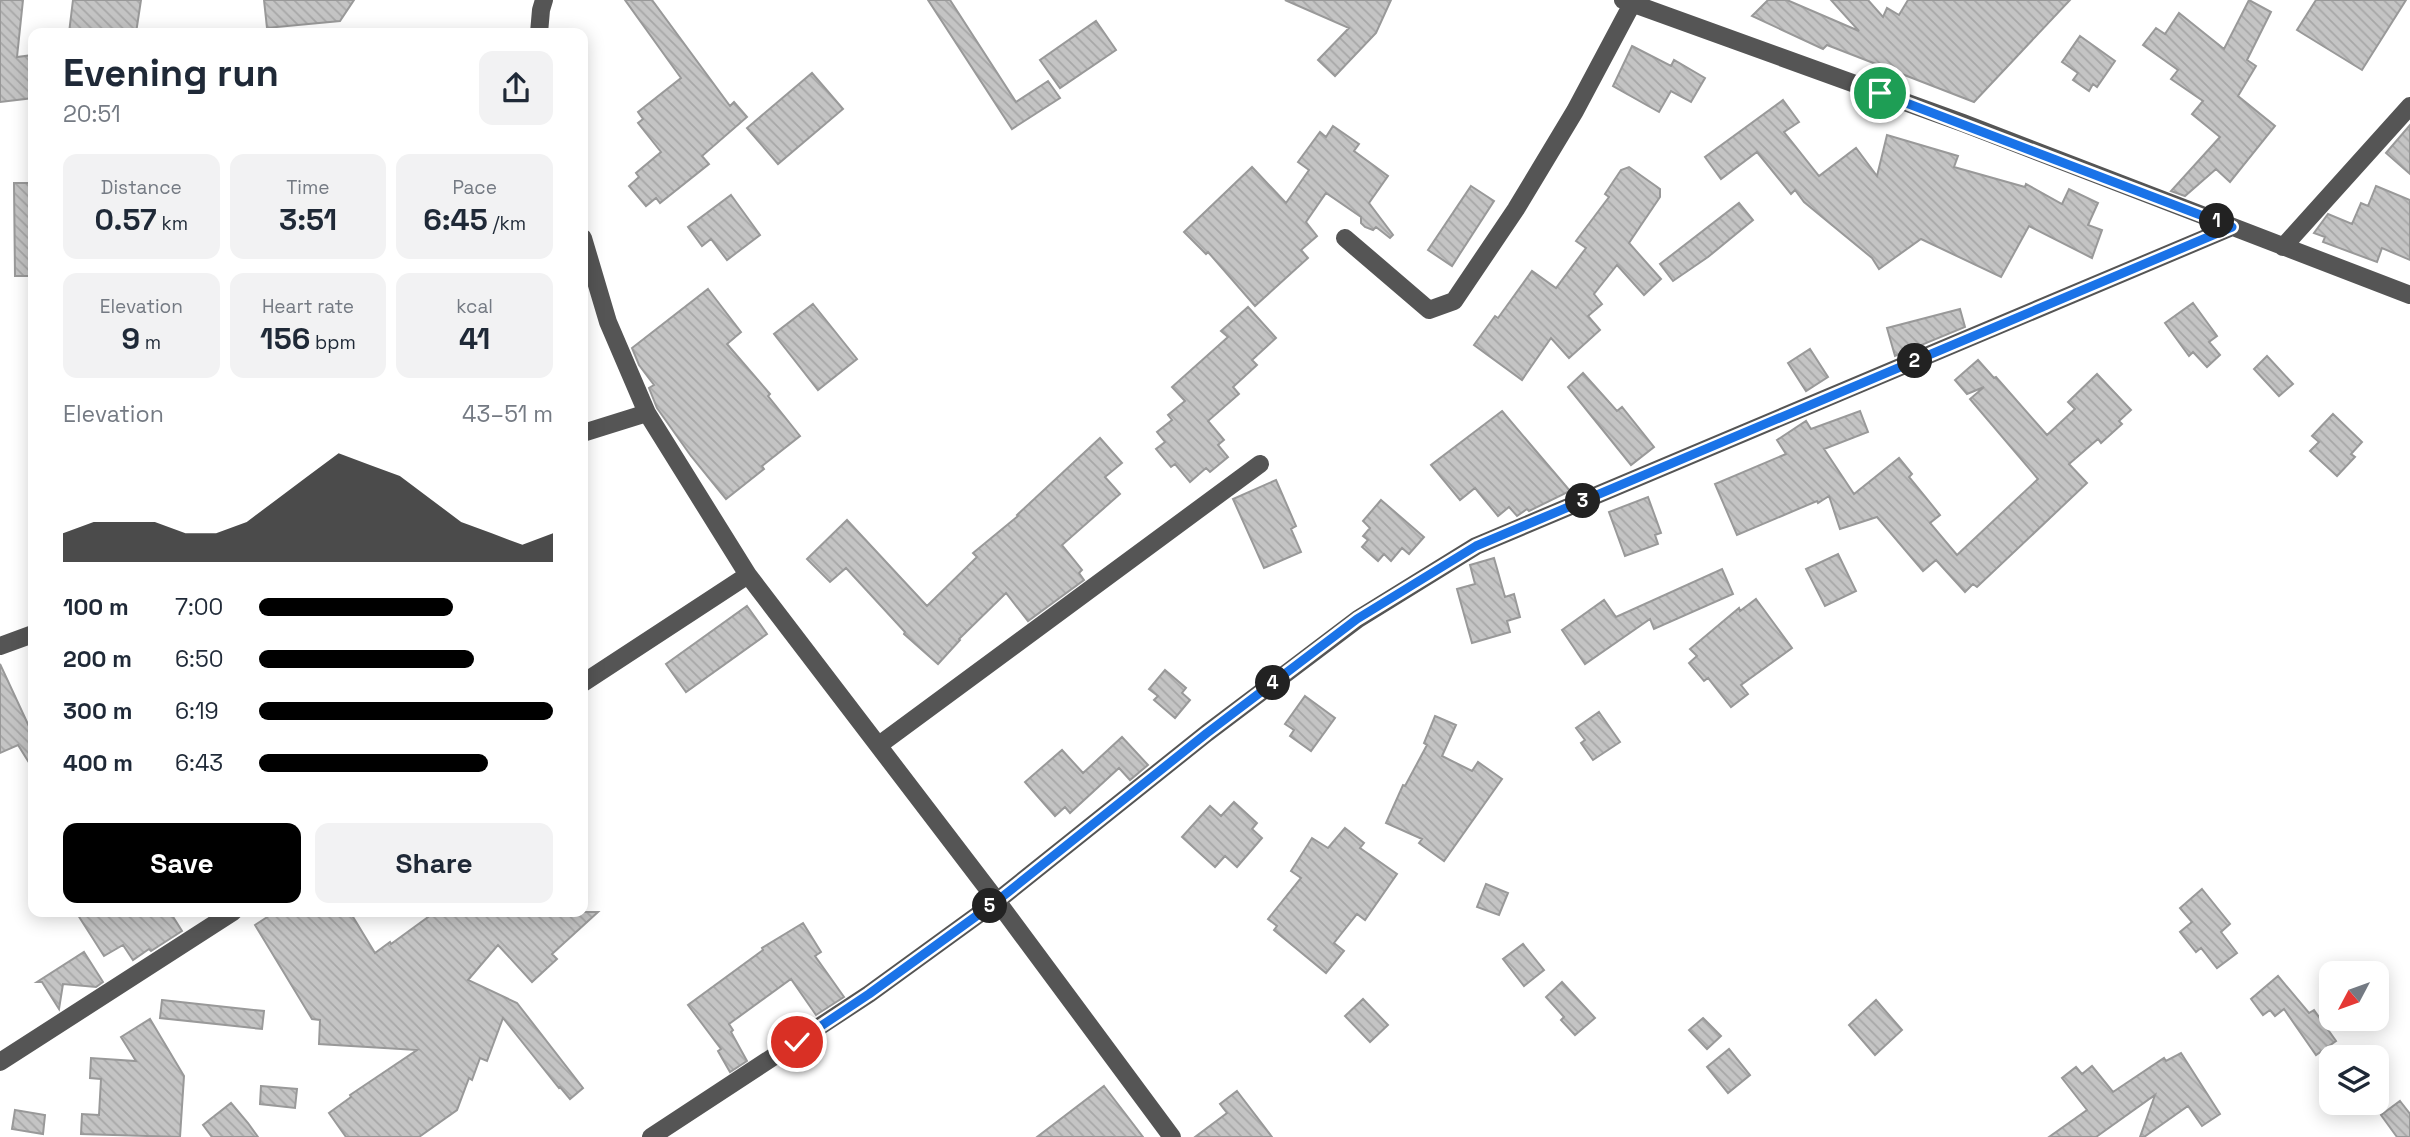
<!DOCTYPE html>
<meta charset="utf-8">
<style>
body{margin:0;font-family:"Space Grotesk",sans-serif;background:#f2f2f3;color:#1f2937;height:100vh;display:flex;flex-direction:column;font-size:26px;white-space:nowrap}
*{box-sizing:border-box;margin:0}
p{font-size:23px;color:#747a83}
.icon{flex:none;width:38px;height:38px;fill:none;stroke:currentColor;stroke-width:2;stroke-linecap:round;stroke-linejoin:round}
.map{position:relative;flex:1;overflow:hidden}
.drawer{position:absolute;left:28px;top:28px;width:560px;height:889px;display:flex;flex-direction:column;background:#fff;border-radius:14px;box-shadow:0 4px 18px #0003}
.drawer>*{flex:none}
.needle{width:46px;rotate:229deg}
.buttons{position:absolute;left:2319px;top:961px;display:grid;gap:14px}
.buttons a{display:grid;place-items:center;width:70px;height:70px;border-radius:14px;background:#fff;box-shadow:0 4px 18px #0003;font-size:35px}
.pin{position:absolute;display:grid;place-items:center;width:60px;height:60px;color:#fff;margin:-30px;border:4px solid #fff;border-radius:50%;box-shadow:0 2px 7px #0007}
.km{position:absolute;width:35px;height:35px;margin:-18px;border-radius:50%;background:#222;color:#fff;font-size:19px;line-height:35px;text-align:center}
.round{display:grid;place-items:center;flex:none;width:74px;height:74px;border-radius:14px;background:#f2f2f3}
.headline{display:flex;align-items:center;justify-content:space-between;height:119px;padding:0 35px}
h1{font-size:38px;font-weight:600;line-height:52px}
.figures{display:grid;grid-template-columns:repeat(3,1fr);gap:10px;height:119px;padding:7px 35px}
.figures div{display:grid;align-content:center;border-radius:14px;background:#f2f2f3;text-align:center}
.figures b{font-size:30px;font-weight:600}
.figures small{font-size:19px;font-weight:400}
.figures p{font-size:19px}
.chart{height:196px;padding:14px 35px}
.chart p{display:flex;justify-content:space-between}
.chart svg{width:100%;height:126px;margin-top:7px;fill:#000;opacity:.7}
.primary-button{display:flex;gap:14px;margin-top:auto;padding:14px 35px}
.primary-button a{flex:1;height:80px;border-radius:14px;background:#000;color:#fff;font-size:28px;font-weight:600;line-height:80px;text-align:center}
.primary-button a+a{background:#f2f2f3;color:#1f2937}
ul{padding:0 35px;list-style:none;font-size:23px}
li{display:grid;grid-template-columns:112px 84px 1fr;align-items:center;height:52px}
li i{height:18px;border-radius:9px;background:#000}
.map>svg:first-child{display:block}
.building{fill:url(#building-back-hatch);stroke:#999;stroke-width:2}
.lines{fill:none;stroke-linecap:round;stroke-linejoin:round}
.minor{stroke:#555;stroke-width:18}
.route-casing{stroke:#fff;stroke-width:14}
.route{stroke:#1a73e8;stroke-width:9}
</style>
<div class="map">
<svg width="2410" height="1137" viewBox="0 0 2410 1137">
<defs>
<pattern id="building-back-hatch" width="6" height="6" patternUnits="userSpaceOnUse" patternTransform="scale(1.75)"><rect width="6" height="6" fill="#c4c4c4"/><path d="M-1 5l2 2M0 0l6 6M5-1l2 2" fill="none" stroke="#a7a7a7"/></pattern>
</defs>
<rect width="100%" height="100%" fill="#fff"/>
<!-- building -->
<path class="building" d="M0,0H23L17,57L33,55V98L0,102Z
M73,0H141L136,33H69Z
M264,0H354L340,21L267,28Z
M625,0H652L730,106L734,102L747,117L702,156L709,164L660,203L656,198L646,206L629,186L639,177L636,173L661,152L638,123L643,119L638,112L681,78Z
M928,0H950L1016,102L1048,81L1060,98L1012,129Z
M1285,0H1391L1376,33L1335,76L1318,60L1349,28Z
M1768,0H1787L1859,31L1831,0H1868L1883,17L1887,8L1899,15L1908,0H2070L1974,102L1827,45L1823,49L1752,16Z
M2249,0L2271,12L2247,60L2256,66L2238,96L2275,126L2230,182L2216,169L2185,196L2171,191L2220,137L2192,114L2203,101L2171,79L2178,70L2143,45L2156,28L2165,34L2179,13L2224,49Z
M2316,0H2406L2362,70L2297,30Z
M1096,21L1116,50L1060,88L1040,60Z
M2080,36L2115,61L2097,87L2093,84L2089,91L2073,80L2078,73L2062,62Z
M1632,46L1671,66L1674,60L1705,78L1691,102L1671,91L1659,112L1613,86Z
M812,73L843,109L778,164L747,128Z
M1783,100L1799,122L1784,132L1819,176L1856,148L1877,176L1887,135L1958,156L1954,167L2025,187L2026,184L2062,204L2069,189L2098,203L2088,225L2102,230L2092,258L2029,226L2001,277L1921,239L1879,269L1872,258L1804,202L1795,190L1791,194L1757,152L1721,179L1705,157Z
M2410,125V174L2386,153Z
M1333,126L1359,144L1354,151L1388,176L1369,203L1393,235L1390,238L1376,227L1373,230L1365,227L1361,223V217L1326,193L1306,222L1317,236L1301,250L1308,258L1255,306L1208,252L1206,254L1184,232L1252,167L1286,203L1309,170L1298,162L1320,132L1326,137Z
M1629,167L1660,189V197L1629,243L1661,279L1644,295L1617,265L1594,294L1602,304L1588,316L1600,330L1569,358L1551,338L1522,380L1474,345L1495,316L1498,318L1532,271L1556,288L1586,248L1576,241L1609,197L1605,194L1621,170Z
M14,183H33V276H15Z
M1471,186L1494,201L1452,266L1428,250Z
M2376,186L2410,200V260L2382,248L2377,262L2323,242L2325,237L2314,233L2328,214L2352,224L2361,203L2368,206Z
M731,195L760,235L727,260L711,239L702,246L688,227Z
M1739,203L1753,220L1708,257L1673,281L1660,264Z
M708,289L741,332L727,344L770,394L768,396L800,436L762,466L764,469L726,499L691,456L657,408L649,388L654,385L639,365L632,348Z
M2193,303L2217,336L2209,342L2220,355L2207,367L2193,352L2189,356L2165,323Z
M813,304L857,359L818,390L774,334Z
M1248,307L1276,338L1252,360L1257,365L1233,387L1239,394L1208,421L1224,440L1218,445L1228,457L1210,472L1206,468L1190,482L1175,464L1171,467L1156,449L1165,442L1157,432L1172,420L1168,415L1185,401L1172,387L1228,337L1221,331Z
M1960,309L1965,327L1895,356L1887,328Z
M1810,349L1828,377L1806,391L1788,363Z
M2267,356L2293,384L2279,396L2254,369Z
M1978,360L1994,378L1996,377L2047,435L2075,409L2068,402L2097,374L2131,410L2119,421L2122,424L2101,443L2098,439L2069,464L2087,483L1977,587L1973,584L1965,592L1936,560L1923,571L1877,517L1840,529L1829,496L1818,503L1817,501L1737,535L1715,484L1786,454L1777,440L1806,421L1811,429L1860,411L1868,432L1824,449L1854,494L1899,458L1912,474L1909,477L1940,515L1930,523L1957,555L2038,479L1970,399L1984,387L1967,394L1955,380Z
M1583,373L1617,411L1622,407L1654,447L1631,465L1568,387Z
M1502,411L1570,491L1529,511L1527,509L1517,516L1509,507L1498,516L1475,488L1460,500L1431,465Z
M2333,414L2362,442L2351,454L2355,457L2337,476L2310,451L2319,442L2312,436Z
M1100,438L1122,463L1105,477L1120,494L1062,545L1082,570L1079,573L1084,580L1028,621L1006,593L959,639L960,640L938,664L904,634L905,632L846,568L830,582L807,559L847,520L927,606L977,557L973,553L1018,516L1017,515Z
M1276,480L1296,526L1291,529L1301,552L1264,568L1233,499Z
M1648,497L1661,533L1655,535L1658,544L1625,556L1609,512Z
M1381,500L1424,537L1409,554L1402,548L1391,561L1384,554L1378,561L1362,547L1368,540L1363,536L1370,528L1363,521Z
M1838,554L1856,591L1825,606L1806,569Z
M1494,558L1505,597L1514,594L1520,617L1507,621L1510,632L1472,643L1457,589L1475,584L1470,565Z
M1722,569L1733,594L1654,629L1650,619L1585,664L1562,630L1604,600L1616,617Z
M1756,599L1792,648L1741,685L1748,694L1731,707L1708,678L1704,681L1689,663L1697,656L1690,649L1739,608L1740,611Z
M747,606L767,634L686,692L666,664Z
M0,664L33,735V769L18,745L0,753Z
M1165,670L1186,688L1182,693L1190,700L1175,718L1154,700L1158,696L1149,689Z
M1305,696L1335,718L1311,751L1290,736L1294,730L1285,724Z
M1599,712L1620,742L1593,760L1581,743L1585,740L1576,728Z
M1435,716L1456,725L1442,756L1472,771L1478,762L1502,779L1444,861L1419,843L1422,839L1386,823L1403,785L1405,786L1427,745L1424,743Z
M1122,737L1148,765L1130,780L1119,768L1070,813L1065,807L1055,816L1025,782L1062,750L1083,773Z
M1234,802L1257,823L1252,829L1262,838L1237,867L1225,856L1215,867L1182,837L1210,806L1221,816Z
M1345,828L1364,843L1360,848L1397,874L1365,920L1357,914L1334,943L1344,951L1326,973L1274,930L1277,926L1268,919L1301,878L1291,871L1312,838L1328,848Z
M1486,884L1508,893L1499,915L1477,907Z
M2202,889L2230,924L2221,932L2237,953L2217,968L2201,948L2196,952L2180,932L2192,922L2180,908Z
M76,912H170L182,931L151,951L149,949L133,960L123,945L104,956Z
M275,912H350L375,953L390,942L391,944L435,912H598L552,954L557,959L532,982L498,945L468,980L517,1003L583,1088L570,1099L560,1087L559,1088L503,1018L487,1061L480,1058L472,1080L469,1078L457,1110L419,1137H346L329,1113L351,1097L350,1095L417,1050L319,1044L320,1020L312,1019L255,925Z
M803,923L821,952L815,956L844,997L816,1015L791,979L729,1024L733,1030L731,1032L747,1061L730,1072L718,1051L721,1049L688,1005L763,950L762,948Z
M1523,944L1544,970L1524,986L1503,959Z
M84,952L103,982L96,987L63,984L59,1009L42,982H37Z
M2278,976L2309,1013L2314,1010L2336,1041L2316,1055L2284,1009L2275,1016L2270,1010L2263,1015L2251,999Z
M1562,982L1595,1018L1575,1035L1561,1020L1564,1017L1546,997Z
M1363,999L1388,1025L1370,1042L1345,1016Z
M162,1000L264,1011L262,1029L160,1018Z
M1876,1000L1902,1030L1875,1055L1849,1025Z
M1703,1018L1721,1036L1707,1049L1689,1030Z
M150,1019L184,1076L180,1137L81,1134L82,1114L99,1115L101,1079L90,1078L91,1058L136,1061L121,1037Z
M1729,1049L1750,1075L1728,1093L1707,1067Z
M2181,1053L2220,1114L2202,1126L2188,1106L2144,1137H2140L2155,1095L2096,1137H2049L2087,1110L2062,1078L2076,1067L2082,1074L2092,1066L2113,1092L2164,1058L2166,1061Z
M261,1086L297,1089L295,1108L260,1104Z
M1104,1086L1143,1137H1037Z
M1237,1091L1272,1137H1195L1227,1113L1220,1104Z
M2400,1101L2410,1114V1137H2397L2381,1115Z
M231,1103L248,1123L258,1137H212L203,1125Z
M15,1110L45,1115L43,1134L12,1129Z"/>
<g class="lines">
<!-- minor -->
<path class="minor" d="M1623,0L1963,123L2410,295
M539,33L541,10L544,0
M583,238L608,322L647,413L748,575L997,901L1172,1137
M1345,238L1429,310L1454,301L1516,209L1575,111L1632,4
M2283,247L2410,106
M583,433L647,413
M0,646L33,634
M583,683L748,575
M879,745L1260,464
M0,1062L233,912
M651,1137L869,994L997,901L1207,733L1358,619L1476,546L2232,227"/>
</g>
<g class="lines">
<!-- route casing -->
<g class="route-casing">
<path id="route" d="M797,1042L869,994L997,901L1207,733L1357,619L1476,546L2232,227L1880,93"/>
</g>
<!-- route -->
<use href="#route" class="route"/>
</g>
</svg>
<div class="buttons">
<a><svg class="needle" viewBox="-14 -14 28 28"><path d="M0-13l5 13h-10z" fill="#e53935"/><path d="M0 13l5-13h-10z" fill="#747a83"/></svg></a>
<a><svg class="icon" aria-label="layers" viewBox="0 0 24 24"><path d="M12 4l9 5-9 5-9-5zM3 14l9 5 9-5"/></svg></a>
</div>
<div class="pin" style="left:1880px;top:93px;background:#1e9e55"><svg class="icon" aria-label="arrive" viewBox="0 0 24 24"><path d="M6 21V4h12l-3 4 3 4H6"/></svg></div>
<div class="pin" style="left:797px;top:1042px;background:#d93025"><svg class="icon" aria-label="check" viewBox="0 0 24 24"><path d="M5 12l5 5 9-10"/></svg></div>
<b class="km" style="left:2217px;top:221px">1</b>
<b class="km" style="left:1915px;top:361px">2</b>
<b class="km" style="left:1583px;top:501px">3</b>
<b class="km" style="left:1273px;top:683px">4</b>
<b class="km" style="left:990px;top:906px">5</b>
<section class="drawer">
<div class="headline"><div><h1>Evening run</h1><p>20:51</p></div><a class="round"><svg class="icon" aria-label="share" viewBox="0 0 24 24"><path d="M12 15V3M7 8l5-5 5 5M5 13v7h14v-7"/></svg></a></div>
<div class="figures">
<div><p>Distance</p><b>0.57<small> km</small></b></div>
<div><p>Time</p><b>3:51</b></div>
<div><p>Pace</p><b>6:45<small> /km</small></b></div>
</div>
<div class="figures">
<div><p>Elevation</p><b>9<small> m</small></b></div>
<div><p>Heart rate</p><b>156<small> bpm</small></b></div>
<div><p>kcal</p><b>41</b></div>
</div>
<div class="chart"><p><span>Elevation</span>43–51 m</p>
<svg viewBox="0 0 160 44" preserveAspectRatio="none"><path d="M0 44V34L10 30L20 30L30 30L40 34L50 34L60 30L70 22L80 14L90 6L100 10L110 14L120 22L130 30L140 34L150 38L160 34V44z"/></svg>
</div>
<ul>
<li><b>100 m</b>7:00<i style="width:66%"></i></li>
<li><b>200 m</b>6:50<i style="width:73%"></i></li>
<li><b>300 m</b>6:19<i style="width:100%"></i></li>
<li><b>400 m</b>6:43<i style="width:78%"></i></li>
</ul>
<div class="primary-button"><a>Save</a><a>Share</a></div>
</section>
</div>
